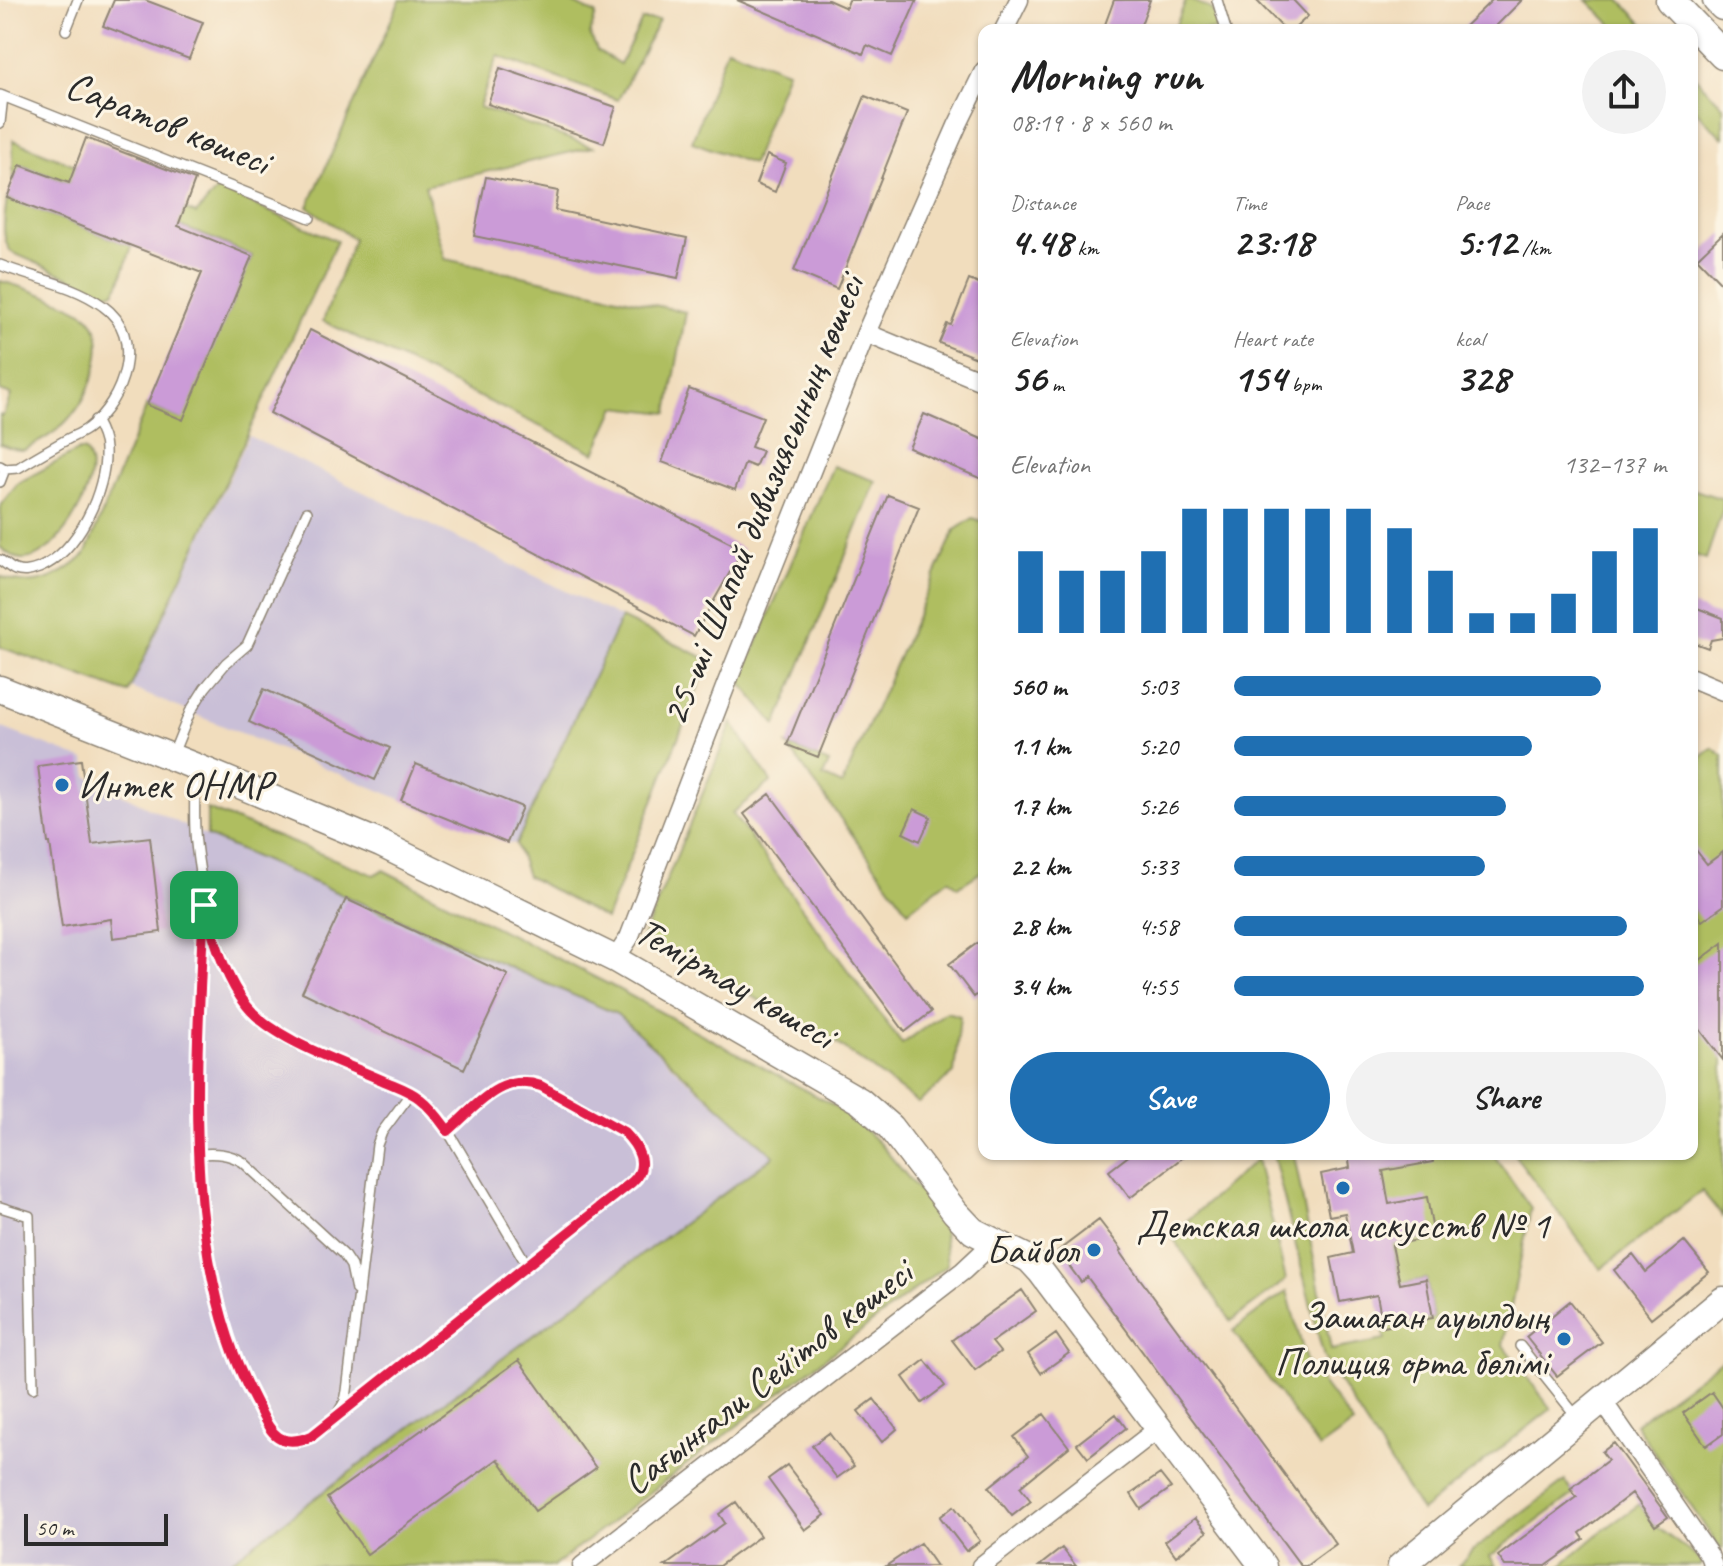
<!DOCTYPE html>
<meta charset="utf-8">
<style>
body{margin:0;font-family:Caveat,sans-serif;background:#f2f2f2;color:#222;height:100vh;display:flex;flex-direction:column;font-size:30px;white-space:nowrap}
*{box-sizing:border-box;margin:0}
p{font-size:26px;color:#767676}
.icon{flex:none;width:44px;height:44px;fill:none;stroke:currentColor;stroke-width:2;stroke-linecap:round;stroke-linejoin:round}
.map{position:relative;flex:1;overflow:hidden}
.panel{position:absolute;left:978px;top:24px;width:720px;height:1136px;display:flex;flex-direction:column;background:#fff;border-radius:16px;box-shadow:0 2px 6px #0004}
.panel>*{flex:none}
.scale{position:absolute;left:24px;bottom:20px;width:144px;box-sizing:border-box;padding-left:8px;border:4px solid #2b2b2b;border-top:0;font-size:22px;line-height:28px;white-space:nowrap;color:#2b2b2b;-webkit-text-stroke:6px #fcf5e5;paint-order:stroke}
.pin{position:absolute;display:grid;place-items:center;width:68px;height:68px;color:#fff;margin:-34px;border-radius:16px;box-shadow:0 4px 12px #0006}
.round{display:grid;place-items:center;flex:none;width:84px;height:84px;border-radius:42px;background:#f2f2f2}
.overview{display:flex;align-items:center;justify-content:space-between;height:136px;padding:0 32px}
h1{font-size:44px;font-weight:700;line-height:60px}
.figures{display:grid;grid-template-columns:repeat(3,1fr);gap:12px;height:136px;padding:8px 32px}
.figures div{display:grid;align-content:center}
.figures b{font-size:40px;font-weight:700}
.figures small{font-size:22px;font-weight:400}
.figures p{font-size:22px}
.chart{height:224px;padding:16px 32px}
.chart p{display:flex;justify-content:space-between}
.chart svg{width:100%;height:144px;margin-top:8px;stroke:#1f6fb2;stroke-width:6}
.action{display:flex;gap:16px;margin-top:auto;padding:16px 32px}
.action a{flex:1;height:92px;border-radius:48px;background:#1f6fb2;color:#fff;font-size:32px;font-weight:700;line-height:92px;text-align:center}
.action a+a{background:#f2f2f2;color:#222}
ul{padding:0 32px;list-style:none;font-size:26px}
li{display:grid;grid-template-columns:128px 96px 1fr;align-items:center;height:60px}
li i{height:20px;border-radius:10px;background:#1f6fb2}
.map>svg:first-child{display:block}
.industrial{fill:#c9bfd7}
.green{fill:#afbe61;stroke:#6d7446;stroke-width:2}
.building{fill:#cb9bd7}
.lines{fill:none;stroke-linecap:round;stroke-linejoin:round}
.lane-casing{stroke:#8e8474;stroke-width:12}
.street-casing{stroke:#8e8474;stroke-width:21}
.secondary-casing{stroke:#8e8474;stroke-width:29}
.primary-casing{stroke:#8e8474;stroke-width:31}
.lane{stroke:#fff;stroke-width:9}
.street{stroke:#fff;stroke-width:18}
.secondary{stroke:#fff;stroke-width:26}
.primary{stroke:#fff;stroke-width:28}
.route-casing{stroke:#fff;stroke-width:16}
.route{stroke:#e11d48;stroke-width:10}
.poi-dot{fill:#1f6fb2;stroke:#fcf5e5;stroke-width:3}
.labels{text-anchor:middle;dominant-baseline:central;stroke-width:6;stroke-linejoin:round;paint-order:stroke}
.street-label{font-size:40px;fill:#2b2b2b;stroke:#fcf5e5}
.poi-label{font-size:40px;fill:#2b2b2b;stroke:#fcf5e5;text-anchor:end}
</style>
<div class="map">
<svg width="1723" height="1566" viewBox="0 0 1723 1566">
<rect width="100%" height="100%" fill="#fcf5e5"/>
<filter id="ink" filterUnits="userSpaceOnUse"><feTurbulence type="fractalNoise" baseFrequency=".0125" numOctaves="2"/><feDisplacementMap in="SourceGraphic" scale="16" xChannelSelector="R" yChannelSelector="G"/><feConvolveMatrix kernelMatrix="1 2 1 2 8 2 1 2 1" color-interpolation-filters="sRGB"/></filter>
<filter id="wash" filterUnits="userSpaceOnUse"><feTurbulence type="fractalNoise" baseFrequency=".006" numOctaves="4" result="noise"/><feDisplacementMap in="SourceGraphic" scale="32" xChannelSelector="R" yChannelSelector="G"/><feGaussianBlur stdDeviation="1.8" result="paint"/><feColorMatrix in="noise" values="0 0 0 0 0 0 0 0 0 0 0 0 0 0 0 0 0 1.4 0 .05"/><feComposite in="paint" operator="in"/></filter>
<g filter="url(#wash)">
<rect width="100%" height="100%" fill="#f1ddbd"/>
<!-- industrial -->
<path class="industrial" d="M249,436L621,618L516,844L507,843L131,688Z
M0,727L85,760L88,777L195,831L617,1014L674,1068L774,1156L224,1566H0Z"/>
<!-- green -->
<path class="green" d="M400,0H566L596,14L590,34L597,50L620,64L642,20H659L618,100L498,56L479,107L593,147L425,186L445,259L686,312L668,413L616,407L595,453L323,321L354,239L308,207Z
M1186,0H1191L1211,9L1222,30H1174Z
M1587,0H1620L1649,30H1617Z
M727,48L787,71L752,164L692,142Z
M1692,74L1723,106V138L1692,107Z
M13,140L196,214L218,189L337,241L128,693L0,647V576C34,591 60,578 85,555L147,405L182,419L252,256L216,240L21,165L13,183Z
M7,198L132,246L119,284L114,292L105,293L11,252C0,237 5,216 7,198Z
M0,281C17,285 80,306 90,318C110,342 91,394 73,414C63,426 49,437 35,444C31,446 28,449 24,450C16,451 7,446 0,444V415L3,416L11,395L0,391Z
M79,450L85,451C87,455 89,457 90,462C96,491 55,561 22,559C14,559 6,552 0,547L1,504L18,483Z
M833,466L876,481L776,725L740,682Z
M1692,489L1723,499V509L1706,559L1692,554Z
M973,518L984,522V870L958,887L949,879L908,911L787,745L829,763L823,776L842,785L955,530Z
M621,618L709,660L606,919L527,876L516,844Z
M732,723L771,782L732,813L902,1044L946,1012L960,1016L954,1073L918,1103L826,1035L642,939Z
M1713,748L1723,756V1217L1702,1191L1601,1269L1514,1154H1692V764Z
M207,809L374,875L383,870L616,988L833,1105L859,1124L880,1144L942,1218L947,1265L554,1566H224L774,1156L617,1014L207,836Z
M1273,1154H1294L1331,1350L1385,1340L1383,1327L1433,1318L1426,1279L1400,1284C1393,1246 1390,1209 1383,1171L1411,1166L1409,1154H1493L1531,1208L1503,1345L1551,1409L1421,1511L1324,1358Z
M1257,1159L1286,1280L1231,1321L1171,1235Z
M1287,1291L1306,1361L1353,1424L1319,1448L1233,1331Z
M1723,1359V1548L1721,1550L1635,1424Z
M1565,1481L1574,1494L1490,1556L1496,1566H1458L1471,1552Z
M1640,1504L1655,1526L1702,1561L1701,1566H1561L1602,1531Z"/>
<g id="blocks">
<!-- building -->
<path class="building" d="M114,0H145L203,22L189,59L103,26Z
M737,0H828L846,8L849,0H917L892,56L867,45L863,54Z
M1114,0H1150L1139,30H1103Z
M1256,0H1293L1308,16L1293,30H1285Z
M1492,0H1522L1492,30H1461Z
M500,68L616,107L604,143L488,104Z
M865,96L907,113L837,289L794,271Z
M86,138L195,180L178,226L252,256L183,420L147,405L202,273L7,198L20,165L69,183Z
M767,155L786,163L775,192L756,184Z
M486,177L558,191L555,210L687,238L678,278L474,236Z
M1723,233V285L1697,258Z
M969,280L984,286V361L939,343L947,324L951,325Z
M310,330L743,549L694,636L270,413Z
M689,389L763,417L751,447L762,451L755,467L745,463L735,490L662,462Z
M924,414L984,440V480L909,448Z
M888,495L919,507L818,757L787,745Z
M1692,606L1723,618V638L1711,640L1708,648L1692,642Z
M264,689L390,748L375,780L249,722Z
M81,760L92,844L150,837L161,932L113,938L111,919L62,927L50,843H48L38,766Z
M416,764L522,807L507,843L401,800Z
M770,794L931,1012L905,1032L744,814Z
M914,809L931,817L920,841L903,833Z
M1692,845L1707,864L1723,852V906L1702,921L1692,908Z
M346,899L508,975L464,1069L302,992Z
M984,938V989L974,997L949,964Z
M1723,943V1060L1692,1019V966Z
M1131,1154H1187L1130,1198L1109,1171Z
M1348,1154H1432L1433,1162L1383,1171L1389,1204L1427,1197L1434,1237L1392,1245L1400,1284L1426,1279L1433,1318L1383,1327L1377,1295L1340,1302L1331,1258L1353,1253L1345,1213L1329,1216L1321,1174L1350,1168Z
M1099,1220L1122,1250L1120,1251L1135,1272L1336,1544L1306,1566H1301L1087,1277L1081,1282L1058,1251Z
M1684,1241L1709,1272L1651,1318L1614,1270L1633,1255L1646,1272Z
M1022,1290L1036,1311L992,1342L1000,1352L975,1370L952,1340Z
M1570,1301L1602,1342L1557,1376L1526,1337Z
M1056,1334L1069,1353L1041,1373L1028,1354Z
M519,1360L596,1468L535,1511L498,1459L367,1554L327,1498Z
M925,1360L945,1386L922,1403L903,1377Z
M1712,1392L1723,1408V1434L1706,1446L1683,1413Z
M874,1399L897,1429L882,1442L858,1411Z
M1044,1414L1069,1447L1020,1487L1031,1501L1012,1516L989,1487L1028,1456L1014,1437Z
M1116,1414L1126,1428L1088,1458L1077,1444Z
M829,1433L854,1466L837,1478L812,1446Z
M1614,1443L1668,1517L1655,1526L1632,1493L1580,1533L1584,1539L1546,1566H1505L1498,1556L1577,1497L1570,1489L1608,1460L1602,1452Z
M787,1465L825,1515L805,1530L768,1479Z
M1160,1474L1171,1488L1141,1509L1131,1494Z
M736,1502L760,1536L719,1566H665L725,1523L719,1514Z
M954,1506L980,1541L966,1551L940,1517Z
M1195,1518L1207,1532L1176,1556L1165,1541Z
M920,1543L936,1566H886Z
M1062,1548L1076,1566H1039Z"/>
</g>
</g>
<g filter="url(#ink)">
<use href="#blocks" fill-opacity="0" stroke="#8e8474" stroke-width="2"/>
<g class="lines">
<!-- lane casing -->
<g class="lane-casing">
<path id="lane" d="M1217,0L1226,30
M66,30L78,0
M0,95L310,218
M0,123L3,96
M0,265C35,279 73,284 103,306C146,336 124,401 88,428C82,433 73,436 66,440C50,449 34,458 18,468L5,469L0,466
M0,482L5,469
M0,560C5,563 10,568 15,570C24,573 31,571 39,568C78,552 107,490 105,449C105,439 100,429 95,420
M173,754L190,712L205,688L226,663L247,645L307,512
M195,770C195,790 194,810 195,831C196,855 202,879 204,903C204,917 203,932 202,946C200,980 198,1015 197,1049C195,1165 200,1297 255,1401C270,1429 275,1451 312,1436L632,1182C650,1166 638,1146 624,1132L541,1086C499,1072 477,1106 448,1131
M206,911L233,987L249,1009L271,1028L294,1041L411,1093L432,1109L448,1131L527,1265
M199,1154C216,1153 228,1153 243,1162L343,1254L351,1266L356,1290
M0,1207L29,1216L33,1388
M1520,1346L1577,1417
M338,1413L345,1401L347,1391L377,1145L382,1132L411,1093"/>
</g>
<!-- street casing -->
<g class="street-casing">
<path id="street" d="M1004,30L1019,0
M866,333L984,382
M1692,678L1723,691
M615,959L629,938L726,685L866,333L957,126L984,71
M1602,1400L1709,1555L1713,1566
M582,1566L963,1271L994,1242
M981,1566L1159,1428"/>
</g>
<!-- secondary casing -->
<g class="secondary-casing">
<path id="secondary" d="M0,689L194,766L381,844L615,959L860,1101L890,1127L955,1212L973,1231L1029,1259L1041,1272L1263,1566
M1401,1566L1723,1300"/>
</g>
<!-- primary casing -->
<g class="primary-casing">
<path id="primary" d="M1670,0L1723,55
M1717,0L1723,6"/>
</g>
<!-- lane -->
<use href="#lane" class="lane"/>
<!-- street -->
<use href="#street" class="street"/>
<!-- secondary -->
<use href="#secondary" class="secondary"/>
<!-- primary -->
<use href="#primary" class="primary"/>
</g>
</g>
<g class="lines" filter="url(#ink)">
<!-- route casing -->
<g class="route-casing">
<path id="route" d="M204,905C215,940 224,977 247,1006C274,1040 342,1062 382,1080C395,1086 409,1090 420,1099C432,1108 440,1120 448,1131C477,1106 500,1072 541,1086L624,1132C638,1146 650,1166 632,1182L312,1436C275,1451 270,1429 255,1401C179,1259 197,1061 204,905Z"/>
</g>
<!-- route -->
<use href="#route" class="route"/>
</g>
<!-- markers -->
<g class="poi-dot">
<circle cx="62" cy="785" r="8"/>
<circle cx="1343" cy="1188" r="8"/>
<circle cx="1094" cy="1250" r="8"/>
<circle cx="1564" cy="1339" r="8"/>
</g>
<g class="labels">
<!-- street labels -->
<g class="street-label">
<text transform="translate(168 123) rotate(22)">Саратов көшесі</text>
<text transform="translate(762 500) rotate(-68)">25-ші Шапай дивизиясының көшесі</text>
<text transform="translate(735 983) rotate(30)">Теміртау көшесі</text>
<text transform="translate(767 1377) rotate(-38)">Сағынғали Сейітов көшесі</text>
</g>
<!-- poi labels -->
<g class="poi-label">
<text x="78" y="785" text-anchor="start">Интек ОНМР</text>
<text x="1343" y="1225" text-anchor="middle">Детская школа искусств № 1</text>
<text x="1078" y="1250">Байбол</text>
<text x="1548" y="1316">Зашаған ауылдың<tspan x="1548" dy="46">Полиция орта бөлімі</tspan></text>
</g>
</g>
</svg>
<div class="scale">50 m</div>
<div class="pin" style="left:204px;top:905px;background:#1e9e55"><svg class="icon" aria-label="arrive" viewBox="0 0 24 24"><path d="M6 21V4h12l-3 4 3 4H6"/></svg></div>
<section class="panel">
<div class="overview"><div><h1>Morning run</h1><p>08:19 · 8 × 560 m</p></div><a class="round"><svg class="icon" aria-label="share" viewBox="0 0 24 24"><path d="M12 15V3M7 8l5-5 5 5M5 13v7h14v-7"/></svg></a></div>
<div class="figures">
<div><p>Distance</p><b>4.48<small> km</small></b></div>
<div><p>Time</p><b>23:18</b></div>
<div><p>Pace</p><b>5:12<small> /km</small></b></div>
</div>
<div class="figures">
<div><p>Elevation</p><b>56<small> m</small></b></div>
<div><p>Heart rate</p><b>154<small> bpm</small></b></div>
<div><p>kcal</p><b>328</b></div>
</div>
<div class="chart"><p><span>Elevation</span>132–137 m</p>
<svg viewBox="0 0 160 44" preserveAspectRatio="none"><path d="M5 44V19M15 44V25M25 44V25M35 44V19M45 44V6M55 44V6M65 44V6M75 44V6M85 44V6M95 44V12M105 44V25M115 44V38M125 44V38M135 44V32M145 44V19M155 44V12"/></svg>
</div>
<ul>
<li><b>560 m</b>5:03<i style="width:85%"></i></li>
<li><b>1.1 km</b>5:20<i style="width:69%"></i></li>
<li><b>1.7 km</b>5:26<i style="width:63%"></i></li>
<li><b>2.2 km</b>5:33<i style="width:58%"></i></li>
<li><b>2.8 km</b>4:58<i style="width:91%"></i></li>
<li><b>3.4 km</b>4:55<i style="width:95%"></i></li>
</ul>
<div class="action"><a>Save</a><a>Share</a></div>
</section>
</div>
